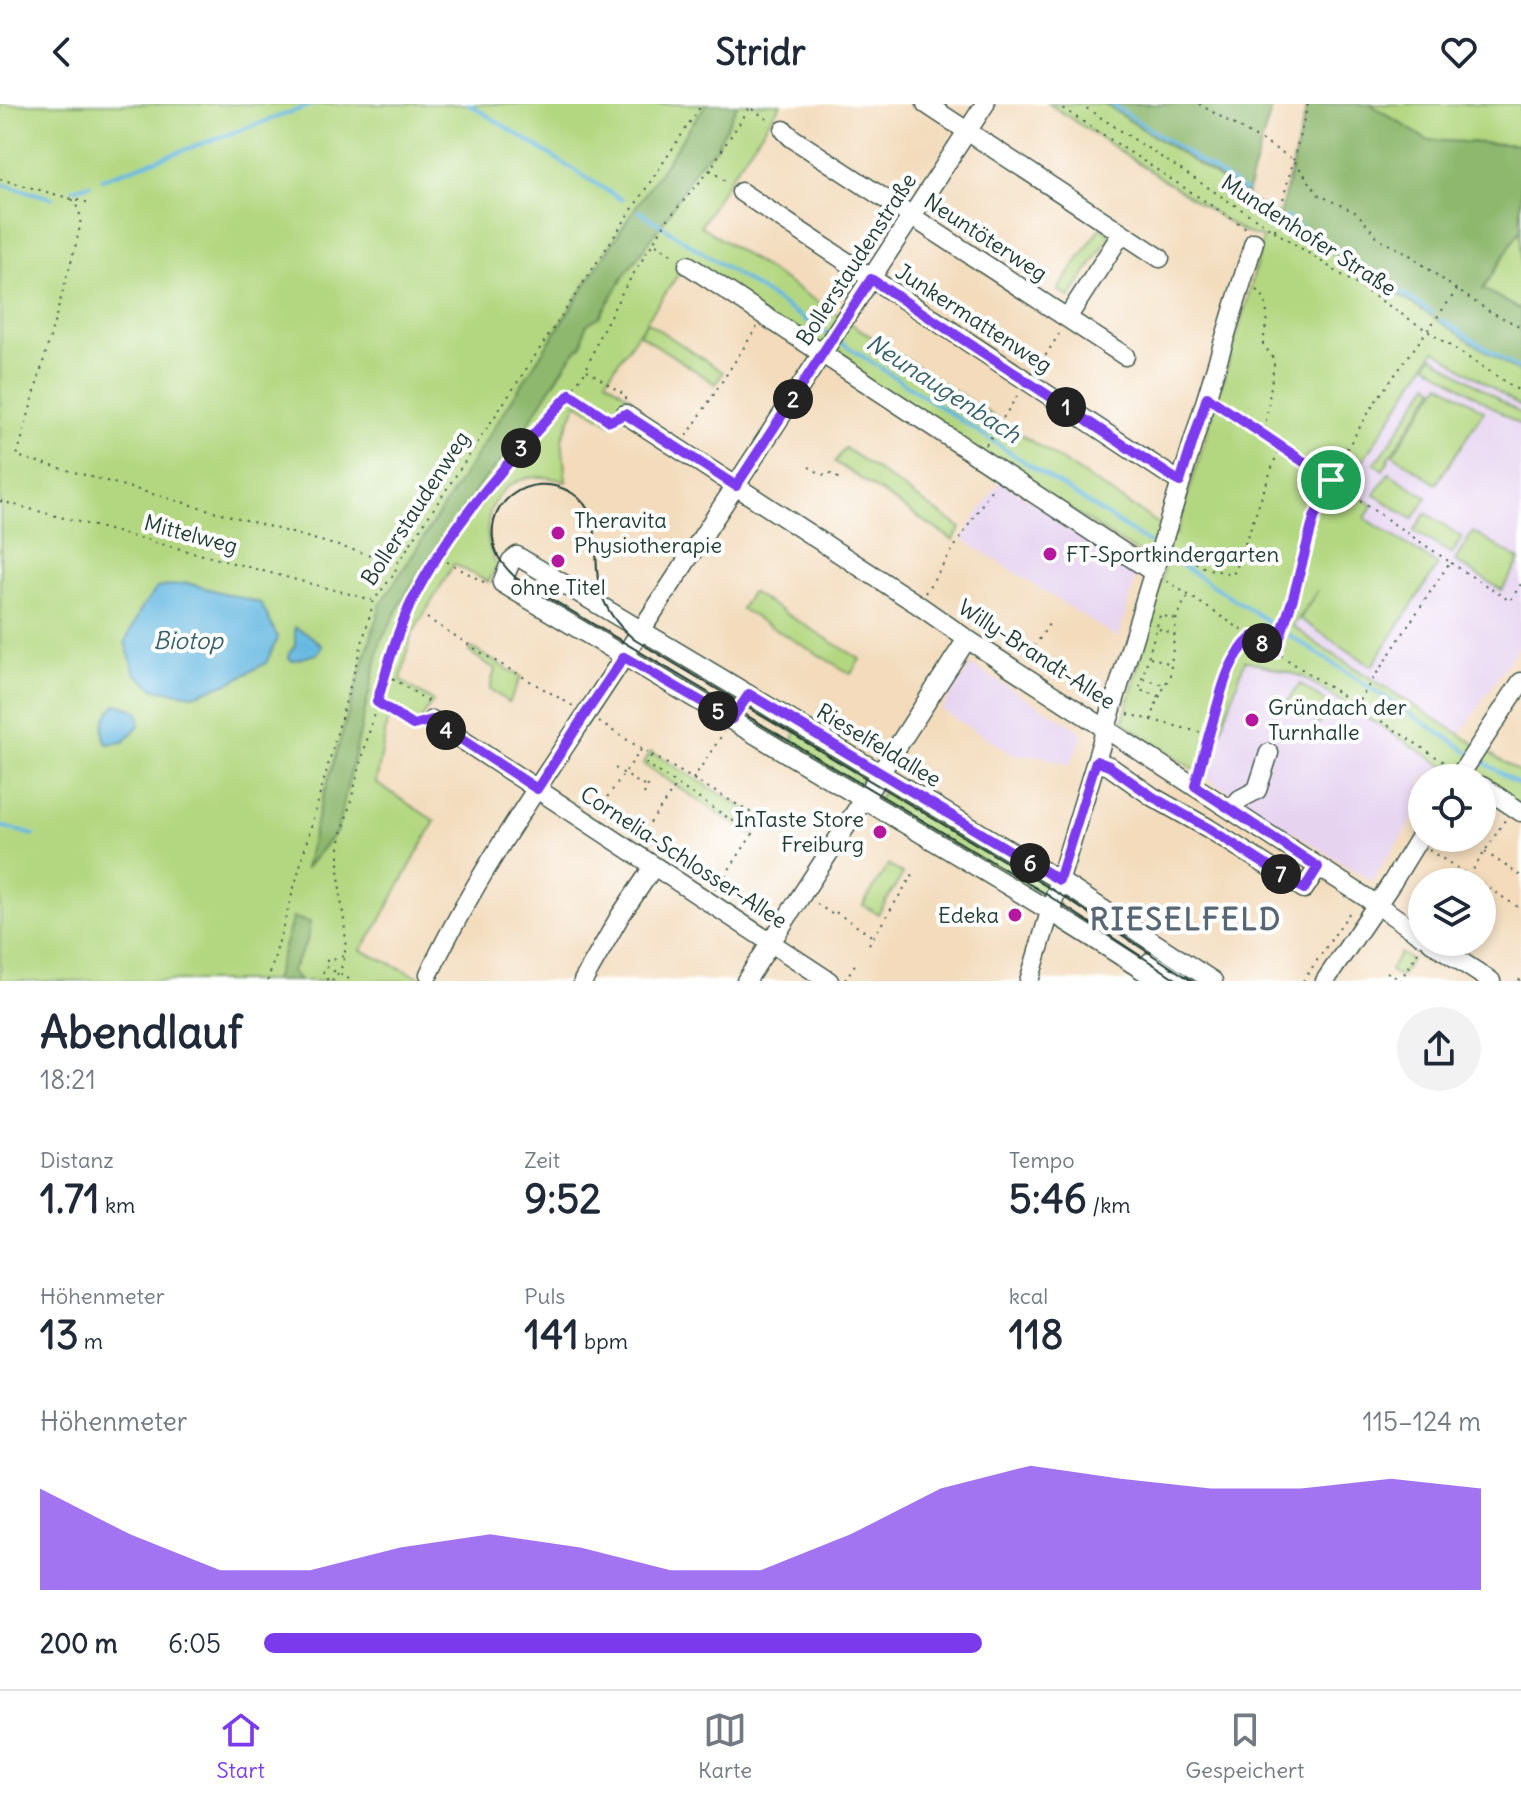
<!DOCTYPE html>
<html lang="de">
<meta charset="utf-8">
<style>
body{margin:0;font-family:Delius,sans-serif;background:#f2f2f3;color:#1f2937;height:100vh;display:flex;flex-direction:column;font-size:30px;white-space:nowrap}
*{box-sizing:border-box;margin:0}
p{font-size:26px;color:#747a83}
.icon{flex:none;width:44px;height:44px;fill:none;stroke:currentColor;stroke-width:2;stroke-linecap:round;stroke-linejoin:round}
.map{position:relative;height:877px;overflow:hidden}
.details{display:flex;flex-direction:column;background:#fff;flex:1}
.details>*{flex:none}
.controls{position:absolute;left:1408px;top:660px;display:grid;gap:16px}
.controls a{display:grid;place-items:center;width:88px;height:88px;border-radius:50%;background:#fff;box-shadow:0 4px 12px #0003;font-size:40px}
.pin{position:absolute;display:grid;place-items:center;width:68px;height:68px;color:#fff;margin:-34px;border:4px solid #fff;border-radius:50%;box-shadow:0 2px 8px #0007}
.km{position:absolute;width:40px;height:40px;margin:-20px;border-radius:50%;background:#222;color:#fff;font-size:22px;line-height:40px;text-align:center}
.round{display:grid;place-items:center;flex:none;width:84px;height:84px;border-radius:42px;background:#f2f2f3}
.head{display:flex;align-items:center;justify-content:space-between;height:136px;padding:0 40px}
h1{font-size:44px;font-weight:800;line-height:60px}
.figures{display:grid;grid-template-columns:repeat(3,1fr);gap:12px;height:136px;padding:8px 40px}
.figures div{display:grid;align-content:center}
.figures b{font-size:40px;font-weight:800}
.figures small{font-size:22px;font-weight:400}
.figures p{font-size:22px}
.chart{height:224px;padding:16px 40px}
.chart p{display:flex;justify-content:space-between}
.chart svg{width:100%;height:144px;margin-top:8px;fill:#7c3aed;opacity:.7}
ul{padding:0 40px;list-style:none;font-size:26px}
li{display:grid;grid-template-columns:128px 96px 1fr;align-items:center;height:60px}
li i{height:20px;border-radius:10px;background:#7c3aed}
header{display:flex;justify-content:space-between;align-items:center;height:104px;padding:0 40px;background:#fff;font-size:36px;font-weight:800}
.menu{display:flex;justify-content:space-around;align-items:center;height:112px;border-top:2px solid #e0e1e3;background:#fff;font-size:22px;color:#747a83}
.menu a{display:grid;justify-items:center;gap:4px}
.menu .active{color:#7c3aed}
.map>svg:first-child{display:block}
.built{fill:#e6d3f0}
.green{fill:#b3d780;stroke:#698a5a;stroke-width:2}
.forest{fill:#8eb86e;stroke:#567a51;stroke-width:2}
.water{fill:#65b8e1;stroke:#427a8a;stroke-width:2}
.lines{fill:none;stroke-linecap:round;stroke-linejoin:round}
.stream{stroke:#65b8e1;stroke-width:4}
.minor-casing{stroke:#3f5548;stroke-width:21}
.path{stroke:#3f5548;stroke-width:2;stroke-dasharray:2 6;stroke-linecap:butt}
.minor{stroke:#fff;stroke-width:18}
.tram{stroke:#1f3d34;stroke-width:2}
.route-casing{stroke:#fff;stroke-width:16}
.route{stroke:#7c3aed;stroke-width:10}
.poi-dot{fill:#b5179e;stroke:#fff;stroke-width:3}
.labels{text-anchor:middle;dominant-baseline:central;stroke-width:8;stroke-linejoin:round;paint-order:stroke}
.street-label{font-size:22px;fill:#1f3d34;stroke:#fff}
.poi-label{font-size:22px;fill:#1f3d34;stroke:#fff;text-anchor:start}
.water-label{font-size:24px;font-style:italic;fill:#346268;stroke:#fff}
.district-label{font-size:30px;font-weight:bold;letter-spacing:2px;fill:#586774;stroke:#fff}
</style>
<header><svg class="icon" aria-label="back" viewBox="0 0 24 24"><path d="M15 5l-7 7 7 7"/></svg>Stridr<svg class="icon" aria-label="heart" viewBox="0 0 24 24"><path d="M12 20l-8-8c-3-5 5-10 8-4 3-6 11-1 8 4z"/></svg></header>
<div class="map">
<svg width="1521" height="877" viewBox="0 0 1521 877">
<rect width="100%" height="100%" fill="#fff"/>
<filter id="ink" filterUnits="userSpaceOnUse"><feTurbulence type="fractalNoise" baseFrequency=".0125" numOctaves="2"/><feDisplacementMap in="SourceGraphic" scale="16" xChannelSelector="R" yChannelSelector="G"/><feConvolveMatrix kernelMatrix="1 2 1 2 8 2 1 2 1" color-interpolation-filters="sRGB"/></filter>
<filter id="wash" filterUnits="userSpaceOnUse"><feTurbulence type="fractalNoise" baseFrequency=".006" numOctaves="4" result="noise"/><feDisplacementMap in="SourceGraphic" scale="32" xChannelSelector="R" yChannelSelector="G"/><feGaussianBlur stdDeviation="1.8" result="paint"/><feColorMatrix in="noise" values="0 0 0 0 0 0 0 0 0 0 0 0 0 0 0 0 0 1.4 0 .05"/><feComposite in="paint" operator="in"/></filter>
<g filter="url(#wash)">
<rect width="100%" height="100%" fill="#f3dbbb"/>
<!-- built -->
<path class="built" d="M1435,246L1521,303V538L1461,630L1320,542L1293,522L1373,401L1346,383Z
M1000,377L1138,466L1118,534L962,435Z
M1245,556L1301,572L1447,664L1441,674H1422V702L1373,775H1368L1205,673Z
M971,561L1075,623L1083,632L1070,661L1036,651H1014L941,606Z"/>
<!-- green -->
<path class="green" d="M0,0H781L725,81L701,122L1176,431L1247,197L1263,134L1243,128L1049,0H1104L1521,270V303L1435,246L1346,382L1373,401L1365,414L1438,461L1372,562L1300,515L1318,486L1293,522L1320,542L1521,669V704L1482,674H1475L1451,658L1447,664L1301,572L1245,556L1205,673L1123,618L1164,467L1140,450L684,162L606,276L629,292L610,319L577,299L562,334L566,378C505,356 469,410 497,463L488,478L454,460L411,532L401,577L433,597L415,625L389,609L376,679L435,717L375,826L361,846L428,877H300L291,868L307,837L293,814L274,877H0Z
M1370,0H1521V41L1427,36Z
M1101,123L1110,132L1070,194L1058,186Z
M1521,125V206L1483,185Z
M647,218L723,268L716,280L639,230Z
M1433,252L1521,310V322L1427,260Z
M1429,279L1435,284L1388,355L1389,356L1383,366L1374,359L1382,351Z
M1441,279L1484,307L1436,380L1393,350Z
M845,344L961,424L953,436L835,358Z
M1389,369L1427,393L1413,415L1375,391Z
M1426,409L1462,433L1452,450L1414,427Z
M1473,428L1520,456L1502,486L1455,457Z
M751,488L860,555L851,570L741,505Z
M472,544L521,573L509,599L490,585L495,565L469,548Z
M1300,580L1332,602L1319,620L1287,598Z
M750,595L870,667L857,686L738,615L741,610L791,639L796,629L747,601Z
M651,648L763,715L753,732L643,660Z
M889,678L1048,773L1041,796L876,698Z
M888,761L903,770L878,810L863,801Z
M1400,849L1411,856L1400,873L1390,867Z"/>
<!-- forest -->
<path class="forest" d="M706,0H738L715,45L696,63L666,114L626,169L600,212L586,221L582,241L572,251L515,340L481,379L408,486L381,537L337,727L305,765L319,706L381,500L631,110Z
M1104,0H1273L1246,91Z
M1308,0H1370L1427,36L1521,41V125L1483,185L1521,206V270L1279,113Z
M293,814L310,818L307,837L291,867L300,877H274Z"/>
<!-- water -->
<path class="water" d="M187,479L261,499L278,534L266,559L233,577L194,591L155,585L135,569L125,538L141,505L157,484Z
M295,523L311,532L322,542L317,550L292,557L289,554V549L295,542Z
M117,600L136,606L139,611V621L124,638L107,640C99,624 105,611 117,600Z"/>
<g class="lines">
<!-- stream -->
<path class="stream" d="M469,0L622,96
M1111,0L1245,87
M102,75L314,0
M0,80L52,94
M73,85L90,80
M639,107L829,231
M1285,113L1432,209
M1442,216L1521,267
M836,235L1149,439
M1169,453L1469,648
M1479,655L1521,682
M0,722L34,731"/>
</g>
</g>
<g filter="url(#ink)">
<g class="lines">
<!-- minor casing -->
<g class="minor-casing">
<path id="minor" d="M926,0L1160,154
M784,26L792,34L1125,252
M741,88L1180,378
M688,161L1153,468
M1067,214L1122,129
M625,310L917,500L967,535L1376,800L1422,832
M432,616L829,877
M1096,657L1109,662L1153,693L1208,724L1304,785L1318,763
M1458,674L1521,578
M1482,682L1521,708
M1231,706L1240,695L1257,686L1269,649
M1431,838L1491,877
M1150,858L1179,877
M429,870C482,758 558,655 625,551C745,367 866,184 985,0
M583,877L620,812L654,762
M746,877L967,535
M1029,877L1254,138
M1159,877C1077,822 992,772 907,721C772,640 637,561 502,479L511,457L517,452L1052,772L1213,877
M1325,877L1391,780L1422,729"/>
</g>
<!-- path -->
<path class="path" d="M1056,0L1246,124
M1080,0L1521,288
M1199,0L1293,55L1319,91L1357,109L1380,136L1407,149L1457,186L1489,207L1521,223
M752,5L770,17
M710,66L727,78
M0,75L72,95L90,99
M72,95C85,112 80,121 76,140L17,352L392,457L396,460
M1275,126L1308,0
M656,140L674,152
M1257,186C1273,198 1265,223 1263,240L1273,254L1274,260L1264,331
M1037,265L1059,230
M587,266L626,292V295
M570,290L611,317
M1221,303L1450,458L1356,601
M1229,317L1236,305
M687,332L757,223
M986,341L1019,289
M809,363L823,371L828,368L843,377
M0,397L372,496
M1175,446L1205,464L1231,470L1235,468L1279,344
M440,454L487,480
M1451,459L1510,497L1521,480
M1167,477L1447,660
M925,489L993,383
M427,514L485,551L573,602
M1159,525L1172,529
M1275,548L1293,494L1314,414L1342,353L1375,298L1457,186
M1150,553L1171,560
M1026,556L1049,520
M386,570L431,599
M1144,575L1165,581
M1159,592L1139,586L1160,511L1175,515
M377,598L413,621L419,619
M1128,610L1207,630
M1152,616L1155,602L1170,571L1176,516L1184,498L1188,493
M599,618L651,651
M652,651L762,715L753,730L646,660Z
M615,664L647,684
M1199,667L1227,569L1241,543L1251,534
M693,675L724,628
M644,690L650,677
M598,706L641,646
M641,732L676,682
M1429,746L1479,778
M1485,748L1521,772
M1469,772L1505,716
M1482,780L1521,805
M716,785L752,731
M817,800L832,810L834,807L873,833
M869,840L913,770
M326,857L344,852
M326,863L353,877
M323,867L328,877
M1387,868L1399,875
M845,876L856,859
M268,877L374,496L395,469L397,460L702,0
M332,877C355,855 342,813 340,786C339,771 339,756 339,741L385,569L411,501L424,476L463,414L495,373L570,290L586,266L600,231L624,185L668,115L710,66L725,41L752,0
M1303,877L1352,805
M1400,877L1419,846
M1519,877L1521,873"/>
<!-- minor -->
<use href="#minor" class="minor"/>
<!-- tram -->
<path class="tram" d="M1179,877L1046,790L516,474C509,467 501,460 497,450C477,402 529,363 572,389C606,410 591,454 600,486C606,507 619,523 635,536L1056,788L1192,877"/>
</g>
</g>
<g class="lines" filter="url(#ink)">
<!-- route casing -->
<g class="route-casing">
<path id="route" d="M871,175L1180,378L1207,293L1331,376L1314,414L1293,494L1275,548L1252,533C1229,554 1223,581 1215,610C1208,634 1201,658 1195,682L1318,763L1304,785L1208,724L1153,693L1109,662L1096,657L1059,776L749,590L732,615L624,553L586,609L537,685L432,616L413,621L377,598C387,565 396,530 411,499C450,420 511,355 570,290L610,317L625,310L736,382Z"/>
</g>
<!-- route -->
<use href="#route" class="route"/>
</g>
<!-- markers -->
<g class="poi-dot">
<circle cx="558" cy="429" r="8"/>
<circle cx="1050" cy="450" r="8"/>
<circle cx="558" cy="457" r="8"/>
<circle cx="1252" cy="616" r="8"/>
<circle cx="880" cy="728" r="8"/>
<circle cx="1015" cy="811" r="8"/>
</g>
<g class="labels">
<!-- street labels -->
<g class="street-label">
<text transform="translate(1309 131) rotate(33)">Mundenhofer Straße</text>
<text transform="translate(986 133) rotate(33)">Neuntöterweg</text>
<text transform="translate(856 155) rotate(-57)">Bollerstaudenstraße</text>
<text transform="translate(974 214) rotate(33)">Junkermattenweg</text>
<text transform="translate(415 404) rotate(-57)">Bollerstaudenweg</text>
<text transform="translate(191 430) rotate(15)">Mittelweg</text>
<text transform="translate(1037 550) rotate(33)">Willy-Brandt-Allee</text>
<text transform="translate(879 641) rotate(31)">Rieselfeldallee</text>
<text transform="translate(684 753) rotate(33)">Cornelia-Schlosser-Allee</text>
</g>
<!-- poi labels -->
<g class="poi-label">
<text x="574" y="416">Theravita<tspan x="574" dy="25">Physiotherapie</tspan></text>
<text x="1066" y="450">FT-Sportkindergarten</text>
<text x="558" y="483" text-anchor="middle">ohne Titel</text>
<text x="1268" y="603">Gründach der<tspan x="1268" dy="25">Turnhalle</tspan></text>
<text x="864" y="715" text-anchor="end">InTaste Store<tspan x="864" dy="25">Freiburg</tspan></text>
<text x="999" y="811" text-anchor="end">Edeka</text>
</g>
<!-- water labels -->
<g class="water-label">
<text transform="translate(944 284) rotate(33)">Neunaugenbach</text>
<text x="188" y="536">Biotop</text>
</g>
<!-- district labels -->
<g class="district-label">
<text x="1186" y="815">RIESELFELD</text>
</g>
</g>
</svg>
<div class="controls">
<a><svg class="icon" aria-label="locate" viewBox="0 0 24 24"><circle cx="12" cy="12" r="6"/><path d="M12 2v4M12 18v4M2 12h4M18 12h4"/></svg></a>
<a><svg class="icon" aria-label="layers" viewBox="0 0 24 24"><path d="M12 4l9 5-9 5-9-5zM3 14l9 5 9-5"/></svg></a>
</div>
<div class="pin" style="left:1331px;top:376px;background:#1e9e55"><svg class="icon" aria-label="arrive" viewBox="0 0 24 24"><path d="M6 21V4h12l-3 4 3 4H6"/></svg></div>
<b class="km" style="left:1066px;top:303px">1</b>
<b class="km" style="left:793px;top:295px">2</b>
<b class="km" style="left:521px;top:344px">3</b>
<b class="km" style="left:446px;top:626px">4</b>
<b class="km" style="left:718px;top:607px">5</b>
<b class="km" style="left:1030px;top:759px">6</b>
<b class="km" style="left:1281px;top:770px">7</b>
<b class="km" style="left:1262px;top:539px">8</b>
</div>
<section class="details">
<div class="head"><div><h1>Abendlauf</h1><p>18:21</p></div><a class="round"><svg class="icon" aria-label="share" viewBox="0 0 24 24"><path d="M12 15V3M7 8l5-5 5 5M5 13v7h14v-7"/></svg></a></div>
<div class="figures">
<div><p>Distanz</p><b>1.71<small> km</small></b></div>
<div><p>Zeit</p><b>9:52</b></div>
<div><p>Tempo</p><b>5:46<small> /km</small></b></div>
</div>
<div class="figures">
<div><p>Höhenmeter</p><b>13<small> m</small></b></div>
<div><p>Puls</p><b>141<small> bpm</small></b></div>
<div><p>kcal</p><b>118</b></div>
</div>
<div class="chart"><p><span>Höhenmeter</span>115–124 m</p>
<svg viewBox="0 0 160 44" preserveAspectRatio="none"><path d="M0 44V13L10 27L20 38L30 38L40 31L50 27L60 31L70 38L80 38L90 27L100 13L110 6L120 10L130 13L140 13L150 10L160 13V44z"/></svg>
</div>
<ul>
<li><b>200 m</b>6:05<i style="width:59%"></i></li>
</ul>
</section>
<nav class="menu">
<a class="active"><svg class="icon" aria-label="home" viewBox="0 0 24 24"><path d="M3 11l9-7 9 7M6 9v11h12V9"/></svg>Start</a>
<a><svg class="icon" aria-label="map" viewBox="0 0 24 24"><path d="M3 6l6-2 6 2 6-2v14l-6 2-6-2-6 2zM9 4v14M15 6v14"/></svg>Karte</a>
<a><svg class="icon" aria-label="saved" viewBox="0 0 24 24"><path d="M7 4h10v16l-5-4-5 4z"/></svg>Gespeichert</a>
</nav>
